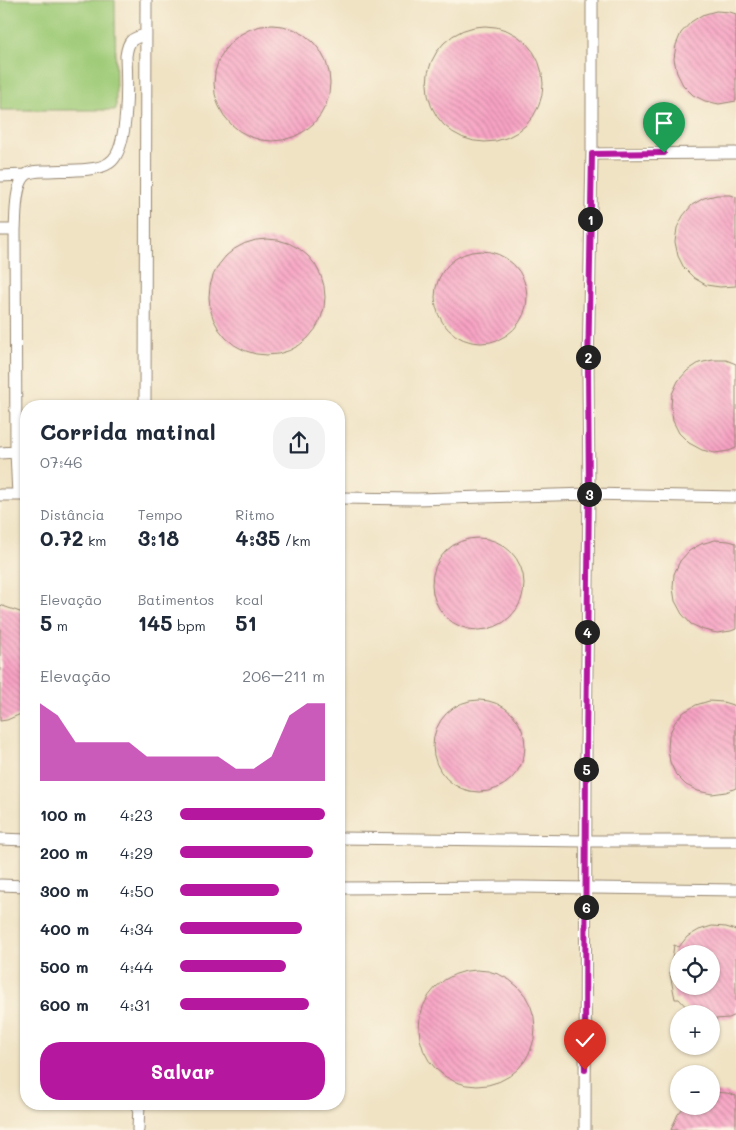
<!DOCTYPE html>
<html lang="pt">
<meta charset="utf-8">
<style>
body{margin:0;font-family:Mali,sans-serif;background:#f2f2f3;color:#1f2937;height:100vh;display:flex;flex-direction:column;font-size:19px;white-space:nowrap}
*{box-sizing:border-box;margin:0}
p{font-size:16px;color:#747a83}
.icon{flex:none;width:28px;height:28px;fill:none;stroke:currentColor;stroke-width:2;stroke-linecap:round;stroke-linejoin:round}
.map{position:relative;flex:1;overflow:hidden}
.drawer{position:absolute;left:20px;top:400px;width:325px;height:710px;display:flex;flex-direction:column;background:#fff;border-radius:20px;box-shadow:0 1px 4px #0004}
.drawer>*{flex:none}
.buttons{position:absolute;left:670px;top:945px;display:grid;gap:10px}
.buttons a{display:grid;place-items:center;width:50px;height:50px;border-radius:50%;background:#fff;box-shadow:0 1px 4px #0004;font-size:25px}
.pin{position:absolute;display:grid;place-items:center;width:42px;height:42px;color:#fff;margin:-51px -21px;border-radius:50% 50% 50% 0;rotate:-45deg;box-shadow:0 0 5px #0007}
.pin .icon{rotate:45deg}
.km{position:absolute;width:25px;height:25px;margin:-12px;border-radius:50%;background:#222;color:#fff;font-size:14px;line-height:25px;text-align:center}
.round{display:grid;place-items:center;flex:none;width:52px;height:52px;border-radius:20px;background:#f2f2f3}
.summary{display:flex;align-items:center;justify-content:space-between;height:85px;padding:0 20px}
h1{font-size:22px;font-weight:800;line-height:38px}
.stats{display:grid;grid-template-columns:repeat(3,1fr);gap:8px;height:85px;padding:5px 20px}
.stats div{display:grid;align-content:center}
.stats b{font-size:21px;font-weight:800}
.stats small{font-size:14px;font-weight:400}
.stats p{font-size:14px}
.chart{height:140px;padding:10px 20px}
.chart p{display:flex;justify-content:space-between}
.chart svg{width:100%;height:90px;margin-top:5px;fill:#b5179e;opacity:.7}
.button{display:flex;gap:10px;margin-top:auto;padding:10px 20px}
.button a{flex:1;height:58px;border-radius:20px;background:#b5179e;color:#fff;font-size:20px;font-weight:800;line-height:58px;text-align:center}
ul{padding:0 20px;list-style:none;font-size:16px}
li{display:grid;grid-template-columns:80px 60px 1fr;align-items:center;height:38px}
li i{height:12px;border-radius:6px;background:#b5179e}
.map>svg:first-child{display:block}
.grass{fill:#a0cc79;stroke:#6e7b4c}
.building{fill:url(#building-back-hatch);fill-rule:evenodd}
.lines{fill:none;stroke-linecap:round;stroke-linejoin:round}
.minor-casing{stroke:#968671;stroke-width:13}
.minor{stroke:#fff;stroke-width:11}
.route-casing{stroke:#fff;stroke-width:10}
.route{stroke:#b5179e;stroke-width:6}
</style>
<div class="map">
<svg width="736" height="1130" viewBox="0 0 736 1130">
<defs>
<pattern id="building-back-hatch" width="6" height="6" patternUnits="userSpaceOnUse" patternTransform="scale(1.25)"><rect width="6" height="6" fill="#f8a3c4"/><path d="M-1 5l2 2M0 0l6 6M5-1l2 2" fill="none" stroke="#ca859f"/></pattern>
</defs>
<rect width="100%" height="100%" fill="#fcf5e5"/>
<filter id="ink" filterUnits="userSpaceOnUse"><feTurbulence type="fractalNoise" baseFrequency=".02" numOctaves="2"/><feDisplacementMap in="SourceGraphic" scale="10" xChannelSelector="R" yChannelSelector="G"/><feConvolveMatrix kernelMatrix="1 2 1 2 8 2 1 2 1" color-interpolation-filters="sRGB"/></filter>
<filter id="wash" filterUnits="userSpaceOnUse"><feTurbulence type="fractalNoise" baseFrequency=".0096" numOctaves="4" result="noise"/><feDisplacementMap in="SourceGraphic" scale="20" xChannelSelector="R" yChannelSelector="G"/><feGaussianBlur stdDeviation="1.12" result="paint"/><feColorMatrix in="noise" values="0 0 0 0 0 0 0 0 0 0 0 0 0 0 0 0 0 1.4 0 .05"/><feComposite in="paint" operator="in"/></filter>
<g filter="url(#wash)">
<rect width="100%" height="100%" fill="#f0e3c4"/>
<!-- grass -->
<path class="grass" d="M0,0H115L116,110H0Z"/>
<g id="blocks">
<!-- building -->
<path class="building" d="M716,11L730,12L736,14V101L719,104L705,101L693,95L683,85L677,73L674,59L676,45L681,33L691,22L702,15Z
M214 83a58 58 0 1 1 116 0a58 58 0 1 1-116 0Z
M427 84a58 58 0 1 1 116 0a58 58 0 1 1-116 0Z
M717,195H731L736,197V286L720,287L706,285L694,278L684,268L678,256L675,242L677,228L683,216L692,205L704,198Z
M209 297a58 58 0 1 1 116 0a58 58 0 1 1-116 0Z
M435 297a46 46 0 1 1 92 0a46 46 0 1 1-92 0Z
M713,360H726L736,364V448L729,451L715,453L702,450L689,443L679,433L673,421L671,407L672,394L678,381L687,371L699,363Z
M432 584a46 46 0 1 1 92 0a46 46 0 1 1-92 0Z
M715,540L729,541L736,543V629L731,631L717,633L704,630L691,624L682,614L675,601L673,588L674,574L680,561L689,551L701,544Z
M0,605L20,612L26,617V710L23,713L7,720L0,721Z
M433 746a46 46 0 1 1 92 0a46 46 0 1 1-92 0Z
M709,701L723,702L736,706V788L726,792L712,794L698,791L686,785L676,775L670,762L668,749L669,735L675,722L684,712L696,705Z
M712,926L726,927L736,930V1015L729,1018L715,1019L711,1018V1014H696L689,1010L679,999H675L670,974L674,945L679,947L687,937L699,930ZM679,954H711V986H679Z
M419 1028a58 58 0 1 1 116 0a58 58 0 1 1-116 0Z
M711,1092L727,1093L736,1096V1130H671L678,1114L685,1106H711Z"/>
</g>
</g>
<g filter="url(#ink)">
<use href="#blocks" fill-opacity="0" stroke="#968671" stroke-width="1"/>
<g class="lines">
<!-- minor casing -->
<g class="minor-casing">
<path id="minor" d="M592,154L736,153
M0,176L26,175
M0,230H15L16,452L18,495
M15,230C16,216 15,188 24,177C29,170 40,171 49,171C65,170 96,172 109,163C130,151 127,78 126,56C128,41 131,38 146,35
M145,406L146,0
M0,453L16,452
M0,495H26
M339,498L417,499L589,494L736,497
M339,838L586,841H736
M0,839L26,840
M0,885L26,886
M339,888L521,887L736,890
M138,1130L139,1104
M585,1130L586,749L589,494L588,370L592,154V0"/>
</g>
<!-- minor -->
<use href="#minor" class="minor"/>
</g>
</g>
<g class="lines" filter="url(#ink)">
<!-- route casing -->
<g class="route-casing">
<path id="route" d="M585,1070L586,749L589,494L588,370L592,154L664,153"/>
</g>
<!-- route -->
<use href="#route" class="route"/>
</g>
</svg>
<div class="buttons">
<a><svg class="icon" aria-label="locate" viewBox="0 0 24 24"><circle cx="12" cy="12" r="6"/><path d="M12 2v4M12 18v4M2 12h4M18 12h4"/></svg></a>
<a>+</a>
<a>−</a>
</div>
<div class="pin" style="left:664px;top:153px;background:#1e9e55"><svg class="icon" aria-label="arrive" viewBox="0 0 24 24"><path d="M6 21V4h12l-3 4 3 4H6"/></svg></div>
<div class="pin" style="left:585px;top:1070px;background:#d93025"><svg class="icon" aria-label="check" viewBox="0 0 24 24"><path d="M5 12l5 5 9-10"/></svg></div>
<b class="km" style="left:590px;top:219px">1</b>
<b class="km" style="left:588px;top:357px">2</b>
<b class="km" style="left:589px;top:494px">3</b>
<b class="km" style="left:587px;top:632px">4</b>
<b class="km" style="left:586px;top:769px">5</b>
<b class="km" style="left:586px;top:907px">6</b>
<section class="drawer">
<div class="summary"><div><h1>Corrida matinal</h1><p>07:46</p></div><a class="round"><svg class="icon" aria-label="share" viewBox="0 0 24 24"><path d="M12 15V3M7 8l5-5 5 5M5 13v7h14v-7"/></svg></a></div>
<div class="stats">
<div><p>Distância</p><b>0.72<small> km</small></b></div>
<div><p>Tempo</p><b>3:18</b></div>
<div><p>Ritmo</p><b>4:35<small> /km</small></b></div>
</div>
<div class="stats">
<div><p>Elevação</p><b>5<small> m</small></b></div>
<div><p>Batimentos</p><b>145<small> bpm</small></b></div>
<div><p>kcal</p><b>51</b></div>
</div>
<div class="chart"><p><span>Elevação</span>206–211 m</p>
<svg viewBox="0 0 160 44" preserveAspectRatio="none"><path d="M0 44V6L10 12L20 25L30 25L40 25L50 25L60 32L70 32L80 32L90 32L100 32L110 38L120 38L130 32L140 12L150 6L160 6V44z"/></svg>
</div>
<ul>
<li><b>100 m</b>4:23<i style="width:100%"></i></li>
<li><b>200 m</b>4:29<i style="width:92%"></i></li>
<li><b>300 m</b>4:50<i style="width:68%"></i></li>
<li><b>400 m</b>4:34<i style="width:84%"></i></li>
<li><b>500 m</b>4:44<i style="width:73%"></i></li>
<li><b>600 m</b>4:31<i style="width:89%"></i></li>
</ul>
<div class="button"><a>Salvar</a></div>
</section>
</div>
